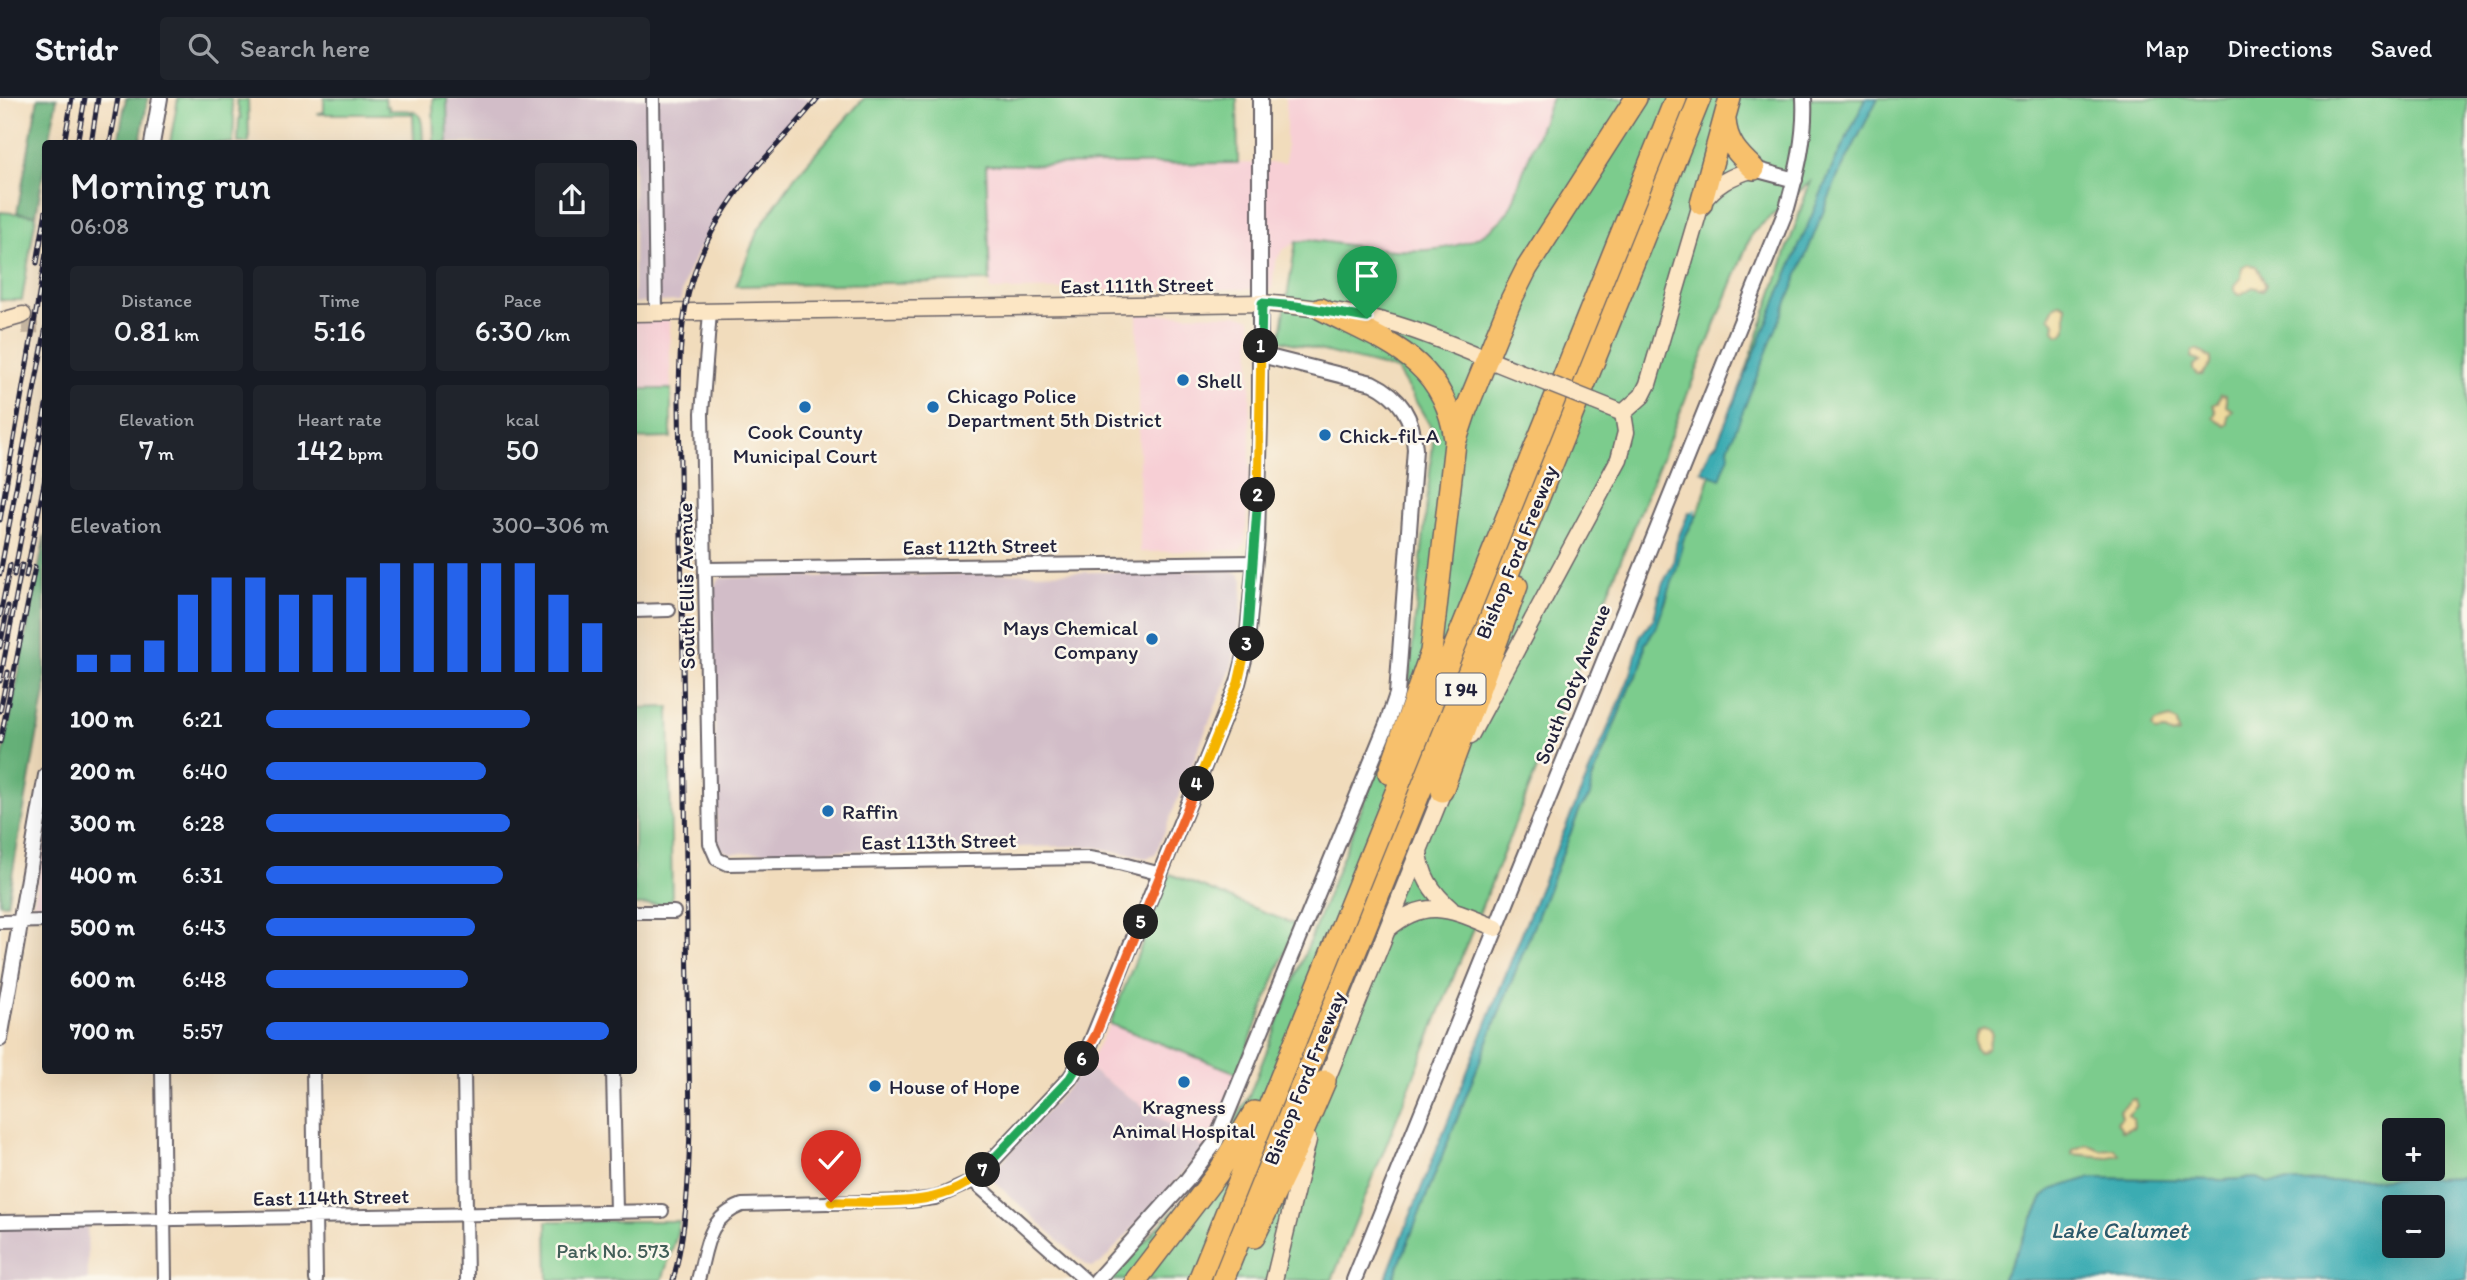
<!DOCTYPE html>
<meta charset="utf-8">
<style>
body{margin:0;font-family:Itim,sans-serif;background:#20242c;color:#f1f3f6;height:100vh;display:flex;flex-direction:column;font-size:26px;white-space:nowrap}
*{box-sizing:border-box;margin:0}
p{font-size:23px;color:#9ea1a6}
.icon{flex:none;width:38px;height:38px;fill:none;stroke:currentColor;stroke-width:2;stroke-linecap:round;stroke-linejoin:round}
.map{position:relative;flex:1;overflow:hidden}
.drawer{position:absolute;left:42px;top:42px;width:595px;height:934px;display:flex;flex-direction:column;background:#171b24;border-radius:7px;box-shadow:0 7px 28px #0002}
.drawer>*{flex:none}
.fabs{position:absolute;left:2382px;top:1020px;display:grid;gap:14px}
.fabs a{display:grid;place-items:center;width:63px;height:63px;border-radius:7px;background:#171b24;box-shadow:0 7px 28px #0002;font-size:35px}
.pin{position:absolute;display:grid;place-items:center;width:60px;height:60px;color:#fff;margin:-72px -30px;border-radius:50% 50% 50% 0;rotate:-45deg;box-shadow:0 0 7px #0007}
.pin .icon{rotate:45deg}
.km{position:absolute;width:35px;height:35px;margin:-18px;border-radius:50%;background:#222;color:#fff;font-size:19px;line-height:35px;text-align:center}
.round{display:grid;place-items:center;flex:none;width:74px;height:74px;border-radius:7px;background:#20242c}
.headline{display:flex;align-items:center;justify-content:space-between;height:119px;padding:0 28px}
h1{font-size:38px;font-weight:600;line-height:52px}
.metrics{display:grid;grid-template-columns:repeat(3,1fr);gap:10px;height:119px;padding:7px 28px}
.metrics div{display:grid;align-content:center;border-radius:7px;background:#20242c;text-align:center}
.metrics b{font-size:30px;font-weight:600}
.metrics small{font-size:19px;font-weight:400}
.metrics p{font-size:19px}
.chart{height:196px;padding:14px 28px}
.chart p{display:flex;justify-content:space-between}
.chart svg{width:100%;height:126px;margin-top:7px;stroke:#2563eb;stroke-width:6}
ul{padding:0 28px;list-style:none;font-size:23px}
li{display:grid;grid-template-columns:112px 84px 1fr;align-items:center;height:52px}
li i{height:18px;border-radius:9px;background:#2563eb}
header{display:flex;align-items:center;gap:42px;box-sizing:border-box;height:98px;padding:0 35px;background:#171b24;border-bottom:2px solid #363941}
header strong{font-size:33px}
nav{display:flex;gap:38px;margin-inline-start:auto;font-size:24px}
.search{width:490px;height:63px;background:#20242c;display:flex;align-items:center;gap:18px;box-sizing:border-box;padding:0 24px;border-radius:7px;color:#9ea1a6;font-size:26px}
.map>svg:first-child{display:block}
.built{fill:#f7cfd5}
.industrial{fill:#d2bdc8}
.green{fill:#7ccc8d;stroke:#4f7764;stroke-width:2;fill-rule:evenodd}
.forest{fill:#65b078;stroke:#44695a;stroke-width:2}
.sand{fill:#eeda9e;stroke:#887e6c;stroke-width:2}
.water{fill:#3aacb2;stroke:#2e6776;stroke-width:2;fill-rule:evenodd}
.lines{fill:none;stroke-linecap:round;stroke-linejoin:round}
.stream{stroke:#3aacb2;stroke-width:2.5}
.secondary-tunnel{stroke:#c8b7a2;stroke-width:16;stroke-dasharray:16 8;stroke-linecap:butt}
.minor-casing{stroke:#6a6368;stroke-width:16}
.tertiary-casing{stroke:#6a6368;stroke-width:18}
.secondary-casing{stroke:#6a6368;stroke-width:19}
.motorway-casing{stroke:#6a6368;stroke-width:24}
.minor{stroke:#fff;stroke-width:12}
.tertiary{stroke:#fff;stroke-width:14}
.secondary{stroke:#fce6c4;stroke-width:16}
.motorway{stroke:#f7c06c;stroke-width:21}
.rail-casing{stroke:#22223b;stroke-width:5}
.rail{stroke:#fbf7ec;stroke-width:2.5;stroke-dasharray:8;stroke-linecap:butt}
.secondary-bridge-casing{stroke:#6a6368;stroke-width:19;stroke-linecap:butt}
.secondary-bridge{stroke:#fce6c4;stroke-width:16}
.split-1-casing{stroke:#fff;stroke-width:14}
.split-2-casing{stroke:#fff;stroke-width:14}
.split-3-casing{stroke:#fff;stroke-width:14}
.split-4-casing{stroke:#fff;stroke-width:14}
.split-5-casing{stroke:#fff;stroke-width:14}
.split-6-casing{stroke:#fff;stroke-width:14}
.split-7-casing{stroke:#fff;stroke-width:14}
.split-8-casing{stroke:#fff;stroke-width:14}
.split-1{stroke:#22a559;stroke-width:9}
.split-2{stroke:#f5b400;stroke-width:9}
.split-3{stroke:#22a559;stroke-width:9}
.split-4{stroke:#f5b400;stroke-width:9}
.split-5{stroke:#f0652b;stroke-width:9}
.split-6{stroke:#f0652b;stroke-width:9}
.split-7{stroke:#22a559;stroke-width:9}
.split-8{stroke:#f5b400;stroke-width:9}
.poi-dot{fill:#1f6fb2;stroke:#fbf7ec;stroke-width:2.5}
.labels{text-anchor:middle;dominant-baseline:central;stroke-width:5;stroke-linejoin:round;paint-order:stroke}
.shield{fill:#fbf7ec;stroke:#636270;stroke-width:2}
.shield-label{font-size:19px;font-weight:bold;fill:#22223b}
.street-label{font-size:21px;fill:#22223b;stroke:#fbf7ec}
.poi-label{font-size:21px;fill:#22223b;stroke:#fbf7ec;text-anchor:start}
.park-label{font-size:21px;fill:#425e58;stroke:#fbf7ec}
.water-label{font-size:23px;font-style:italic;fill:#2c596b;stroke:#fbf7ec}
</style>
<header>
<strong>Stridr</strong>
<div class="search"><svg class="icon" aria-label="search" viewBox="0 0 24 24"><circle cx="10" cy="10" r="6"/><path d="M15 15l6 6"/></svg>Search here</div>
<nav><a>Map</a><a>Directions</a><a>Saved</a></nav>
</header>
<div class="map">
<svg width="2467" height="1182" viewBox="0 0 2467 1182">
<rect width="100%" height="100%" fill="#fbf7ec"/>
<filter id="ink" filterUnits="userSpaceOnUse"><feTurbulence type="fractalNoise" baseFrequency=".0143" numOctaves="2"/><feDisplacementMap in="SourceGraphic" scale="14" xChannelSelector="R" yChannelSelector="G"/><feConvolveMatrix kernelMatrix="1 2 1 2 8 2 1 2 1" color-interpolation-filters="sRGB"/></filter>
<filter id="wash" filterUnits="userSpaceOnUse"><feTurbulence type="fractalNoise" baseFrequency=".00686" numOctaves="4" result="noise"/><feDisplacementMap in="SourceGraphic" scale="28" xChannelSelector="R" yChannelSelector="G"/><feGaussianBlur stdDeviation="1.57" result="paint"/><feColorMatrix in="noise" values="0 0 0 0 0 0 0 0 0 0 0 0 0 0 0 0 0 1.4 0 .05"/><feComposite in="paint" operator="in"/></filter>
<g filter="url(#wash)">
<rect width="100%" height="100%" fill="#f1dcbc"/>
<!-- built -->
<path class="built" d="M1286,0H1552L1509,113L1485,135L1458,147L1426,153L1403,152L1296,144L1283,152L1278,159L1275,165L1272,191L990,192L986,67L1286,65Z
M1137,216L1240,217L1251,221L1250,367L1245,445L1240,452L1140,454Z
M669,222L671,291H634V223Z
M45,735V814H32Z
M1110,926L1237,975L1218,1029L1205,1051L1086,969Z"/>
<!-- industrial -->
<path class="industrial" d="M447,0H810L745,76L724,105L697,155L686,179L680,203L634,205V46L448,45Z
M1226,472L1240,476L1243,482L1240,529L1232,568L1155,757L1146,760L1099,750L1077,748L729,755L723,752L717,747L712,495L714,488L720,480Z
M1086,969L1205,1051L1101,1165L1092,1169L1085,1166L992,1082L991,1076Z
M87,1123L88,1182H0V1124Z"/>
<!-- green -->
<path class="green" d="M178,0H231L234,21L233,45H170Z
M324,0H385L386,8H389V12C422,12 422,12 423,45H414L413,16H318V15L324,14Z
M433,0H447L448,45H434Z
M864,0H1237L1238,65L986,67L990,183L736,188L758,132L795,79Z
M1552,0H2467V1079L2269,1085L2256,1080L2224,1082L2089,1080L2044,1098L2002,1182H1393L1580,711L1590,698L1591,684L1630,588L1642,568L1645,546L1666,504L1683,442L1697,417L1810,84L1752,135L1332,1182H1109L1198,1086L1249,998L1408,592L1434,334L1397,272L1280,242L1296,144L1310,142C1371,149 1463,172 1507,115C1514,105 1517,91 1521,80C1531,53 1541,27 1552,0ZM2394,1032H2432V1071H2394Z
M236,2H248L249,45H238L239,21L241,20Z
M0,114L36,117L22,202H0Z
M634,291H671V340L634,341Z
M669,609L672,806L634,807V610Z
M1170,776L1296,827L1237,975L1110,926Z
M547,1123H679L676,1140L662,1182H548Z"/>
<!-- forest -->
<path class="forest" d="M38,0H57L49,45L46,46L45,65L36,117L17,115Z
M126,0H148L140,45H118Z
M45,437V594L7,806H0V673Z"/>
<!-- sand -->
<path class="sand" d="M2248,166L2256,168L2266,187L2263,192L2253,189L2239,197L2235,193V187L2241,180L2242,170Z
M2060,205L2066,208V231L2063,236L2058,237L2054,232L2055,225L2049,219L2054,209Z
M2193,252H2198L2211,260V266L2202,277H2197L2193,272V268L2200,264L2191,259Z
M2221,296L2226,297V308L2233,312L2228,318V326L2225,328L2213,319L2216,314L2213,307L2218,304Z
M2170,620L2177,625L2179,635L2173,637L2165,633L2155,634L2152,629L2156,624Z
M1984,930L1990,932L1992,937L1987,951L1979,955L1975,951L1974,942L1978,933Z
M2135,1001L2137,1008L2128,1017L2133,1021L2134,1029L2123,1033L2117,1024L2122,1019L2120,1012L2131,1002Z
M2087,1046L2100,1052L2115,1051L2119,1057L2108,1059L2072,1056L2073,1052Z"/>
<!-- water -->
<path class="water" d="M1866,0H1878L1837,80L1728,350L1729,357L1720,381L1701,373L1711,350L1717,345L1830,74Z
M1689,414L1697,417L1683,442L1677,470L1656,530L1645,546L1642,568L1630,588L1591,684L1590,698L1580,711L1393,1182H1385L1539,792L1631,576L1641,537L1654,520L1662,487L1673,466L1677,442Z
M2467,1079V1182H2002L2044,1098L2051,1092L2089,1080L2224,1082L2256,1080L2269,1085ZM2394,1110H2432V1148H2394Z"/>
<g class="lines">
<!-- stream -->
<path class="stream" d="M1691,419L1695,412"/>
</g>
</g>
<g filter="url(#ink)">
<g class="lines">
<!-- secondary-tunnel -->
<path class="secondary-tunnel" d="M22,228L46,227"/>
<!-- minor casing -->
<g class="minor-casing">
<path id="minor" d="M653,0L656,214
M710,214L702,315L710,745L717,761L728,766L1089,760L1119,765L1161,776
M706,471L1254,464
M634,513L669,512
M634,814H674
M0,824L46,823
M162,973L165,1182
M313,973L316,1182
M464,973L467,1182
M613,973L616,1114
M0,1124L662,1113
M698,1182C707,1149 706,1121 742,1107L910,1103L935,1100L973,1083L1085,1182"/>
</g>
<!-- tertiary casing -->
<g class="tertiary-casing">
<path id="tertiary" d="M152,46L160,0
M1754,71L1795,82
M0,941L46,677
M973,1083L1070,980L1088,952L1238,585L1246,554L1257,440L1260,324V0
M1097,1182L1187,1082L1215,1045L1387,626L1397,596L1415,351C1413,320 1401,299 1372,285L1261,257
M1354,1182L1787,110C1797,74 1806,39 1804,0"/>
</g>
<!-- secondary casing -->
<g class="secondary-casing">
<path id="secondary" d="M634,215L1262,205C1311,209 1362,215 1410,231C1451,245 1490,263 1530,278
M2,223L23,217
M1593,303L1623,315
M1623,315L1642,298L1648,286L1701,106C1715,86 1731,78 1754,71
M1470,638L1619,361L1626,334L1623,315
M1419,751C1420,777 1432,794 1451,811
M1388,831C1427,797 1454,813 1496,830
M1322,993L1447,683
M1274,1182L1308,1042"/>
</g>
<!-- motorway casing -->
<g class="motorway-casing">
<path id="motorway" d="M1725,21C1726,44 1738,56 1754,71
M1701,106L1730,0
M1321,211C1385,244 1444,260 1455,341
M1389,675L1431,554L1455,345L1466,312L1511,202L1527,170L1636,0
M1442,693L1517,488
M1254,1139L1292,1060L1325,983
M1136,1182L1218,1075L1254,1014
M1199,1182L1676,0
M1223,1182L1700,0"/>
</g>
<!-- minor -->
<use href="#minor" class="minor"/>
<!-- tertiary -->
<use href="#tertiary" class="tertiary"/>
<!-- secondary -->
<use href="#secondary" class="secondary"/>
<!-- motorway -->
<use href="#motorway" class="motorway"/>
<!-- rail casing -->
<g class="rail-casing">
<path id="rail" d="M64,46L72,0
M77,46L85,0
M91,46L98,0
M110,46L118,0
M37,165L46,113
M0,422L46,156
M0,476L46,229
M14,477L46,307
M26,478L46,375
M0,518L10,467
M0,549L8,508
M0,583L22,467
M0,613L8,574
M0,644L35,469
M673,1182C687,1131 689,1078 690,1025L679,305C679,208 689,153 751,76C773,50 797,27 818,0"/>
</g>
<!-- rail -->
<use href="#rail" class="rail"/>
<!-- secondary-bridge casing -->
<g class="secondary-bridge-casing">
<path id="secondary-bridge" d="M1530,278L1593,303"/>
</g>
<!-- secondary-bridge -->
<use href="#secondary-bridge" class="secondary-bridge"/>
</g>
</g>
<g class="lines" filter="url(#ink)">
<!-- split-1 casing -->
<g class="split-1-casing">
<path id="split-1" d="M1261,248L1262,205L1296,208L1367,220"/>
</g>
<!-- split-2 casing -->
<g class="split-2-casing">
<path id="split-2" d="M1258,397L1261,248"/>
</g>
<!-- split-3 casing -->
<g class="split-3-casing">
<path id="split-3" d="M1247,546L1258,397"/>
</g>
<!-- split-4 casing -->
<g class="split-4-casing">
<path id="split-4" d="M1197,686L1238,585L1247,546"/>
</g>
<!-- split-5 casing -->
<g class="split-5-casing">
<path id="split-5" d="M1141,824L1197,686"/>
</g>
<!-- split-6 casing -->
<g class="split-6-casing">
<path id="split-6" d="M1082,961L1096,936L1141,824"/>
</g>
<!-- split-7 casing -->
<g class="split-7-casing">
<path id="split-7" d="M983,1072L1070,980L1082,961"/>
</g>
<!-- split-8 casing -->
<g class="split-8-casing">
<path id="split-8" d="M831,1104C880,1103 945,1112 983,1072"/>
</g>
<!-- split-1 -->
<use href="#split-1" class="split-1"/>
<!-- split-2 -->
<use href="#split-2" class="split-2"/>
<!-- split-3 -->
<use href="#split-3" class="split-3"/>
<!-- split-4 -->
<use href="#split-4" class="split-4"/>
<!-- split-5 -->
<use href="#split-5" class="split-5"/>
<!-- split-6 -->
<use href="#split-6" class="split-6"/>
<!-- split-7 -->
<use href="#split-7" class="split-7"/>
<!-- split-8 -->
<use href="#split-8" class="split-8"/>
</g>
<!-- markers -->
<g class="poi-dot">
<circle cx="1183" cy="282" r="7"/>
<circle cx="805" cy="309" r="7"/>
<circle cx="933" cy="309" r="7"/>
<circle cx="1325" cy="337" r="7"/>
<circle cx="1152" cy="541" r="7"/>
<circle cx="828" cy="713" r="7"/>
<circle cx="1184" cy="984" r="7"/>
<circle cx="875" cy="988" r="7"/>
</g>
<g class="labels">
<!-- shield labels -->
<rect class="shield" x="1436.5" y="575.5" width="49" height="31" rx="5"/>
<g class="shield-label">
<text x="1461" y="591">I 94</text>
</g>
<!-- street labels -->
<g class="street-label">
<text transform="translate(1137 187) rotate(-1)">East 111th Street</text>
<text transform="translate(980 448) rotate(-1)">East 112th Street</text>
<text transform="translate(1516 454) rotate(-68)">Bishop Ford Freeway</text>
<text transform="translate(686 488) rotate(-91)">South Ellis Avenue</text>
<text transform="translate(1572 586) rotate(-68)">South Doty Avenue</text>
<text transform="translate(939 743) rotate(-1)">East 113th Street</text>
<text transform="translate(1304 980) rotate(-68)">Bishop Ford Freeway</text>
<text transform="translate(331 1099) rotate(-1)">East 114th Street</text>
</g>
<!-- poi labels -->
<g class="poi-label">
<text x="1197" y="282">Shell</text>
<text x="947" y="297">Chicago Police<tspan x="947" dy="24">Department 5th District</tspan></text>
<text x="805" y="333" text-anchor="middle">Cook County<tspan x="805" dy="24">Municipal Court</tspan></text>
<text x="1339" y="337">Chick-fil-A</text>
<text x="1138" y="529" text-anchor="end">Mays Chemical<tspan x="1138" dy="24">Company</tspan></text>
<text x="842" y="713">Raffin</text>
<text x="889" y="988">House of Hope</text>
<text x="1184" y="1008" text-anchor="middle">Kragness<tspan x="1184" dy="24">Animal Hospital</tspan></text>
</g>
<!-- park labels -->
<g class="park-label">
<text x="613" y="1152">Park No. 573</text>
</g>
<!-- water labels -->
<g class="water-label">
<text x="2119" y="1132">Lake Calumet</text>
</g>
</g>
</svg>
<div class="fabs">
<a>+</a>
<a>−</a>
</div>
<div class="pin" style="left:1367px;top:220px;background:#1e9e55"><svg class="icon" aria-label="arrive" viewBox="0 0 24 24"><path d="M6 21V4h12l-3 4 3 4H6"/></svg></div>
<div class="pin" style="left:831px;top:1104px;background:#d93025"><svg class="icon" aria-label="check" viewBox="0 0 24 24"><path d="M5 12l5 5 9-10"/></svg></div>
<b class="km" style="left:1261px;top:248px">1</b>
<b class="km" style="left:1258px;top:397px">2</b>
<b class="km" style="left:1247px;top:546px">3</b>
<b class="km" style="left:1197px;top:686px">4</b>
<b class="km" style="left:1141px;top:824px">5</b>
<b class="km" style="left:1082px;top:961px">6</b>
<b class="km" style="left:983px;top:1072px">7</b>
<section class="drawer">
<div class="headline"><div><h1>Morning run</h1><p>06:08</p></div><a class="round"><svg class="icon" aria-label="share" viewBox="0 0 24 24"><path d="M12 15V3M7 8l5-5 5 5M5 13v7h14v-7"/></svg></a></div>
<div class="metrics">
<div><p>Distance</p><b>0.81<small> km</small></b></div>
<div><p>Time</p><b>5:16</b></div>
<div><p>Pace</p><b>6:30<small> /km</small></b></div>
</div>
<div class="metrics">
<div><p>Elevation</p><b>7<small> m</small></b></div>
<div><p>Heart rate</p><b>142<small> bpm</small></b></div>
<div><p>kcal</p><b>50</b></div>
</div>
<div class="chart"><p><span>Elevation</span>300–306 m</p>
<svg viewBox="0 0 160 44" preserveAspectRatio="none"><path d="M5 44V38M15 44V38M25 44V33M35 44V17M45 44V11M55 44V11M65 44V17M75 44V17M85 44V11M95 44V6M105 44V6M115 44V6M125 44V6M135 44V6M145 44V17M155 44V27"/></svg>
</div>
<ul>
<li><b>100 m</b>6:21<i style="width:77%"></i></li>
<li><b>200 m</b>6:40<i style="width:64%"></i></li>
<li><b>300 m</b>6:28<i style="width:71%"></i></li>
<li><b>400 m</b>6:31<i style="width:69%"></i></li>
<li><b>500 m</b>6:43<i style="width:61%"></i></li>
<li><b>600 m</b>6:48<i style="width:59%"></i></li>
<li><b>700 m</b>5:57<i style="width:100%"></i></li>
</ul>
</section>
</div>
